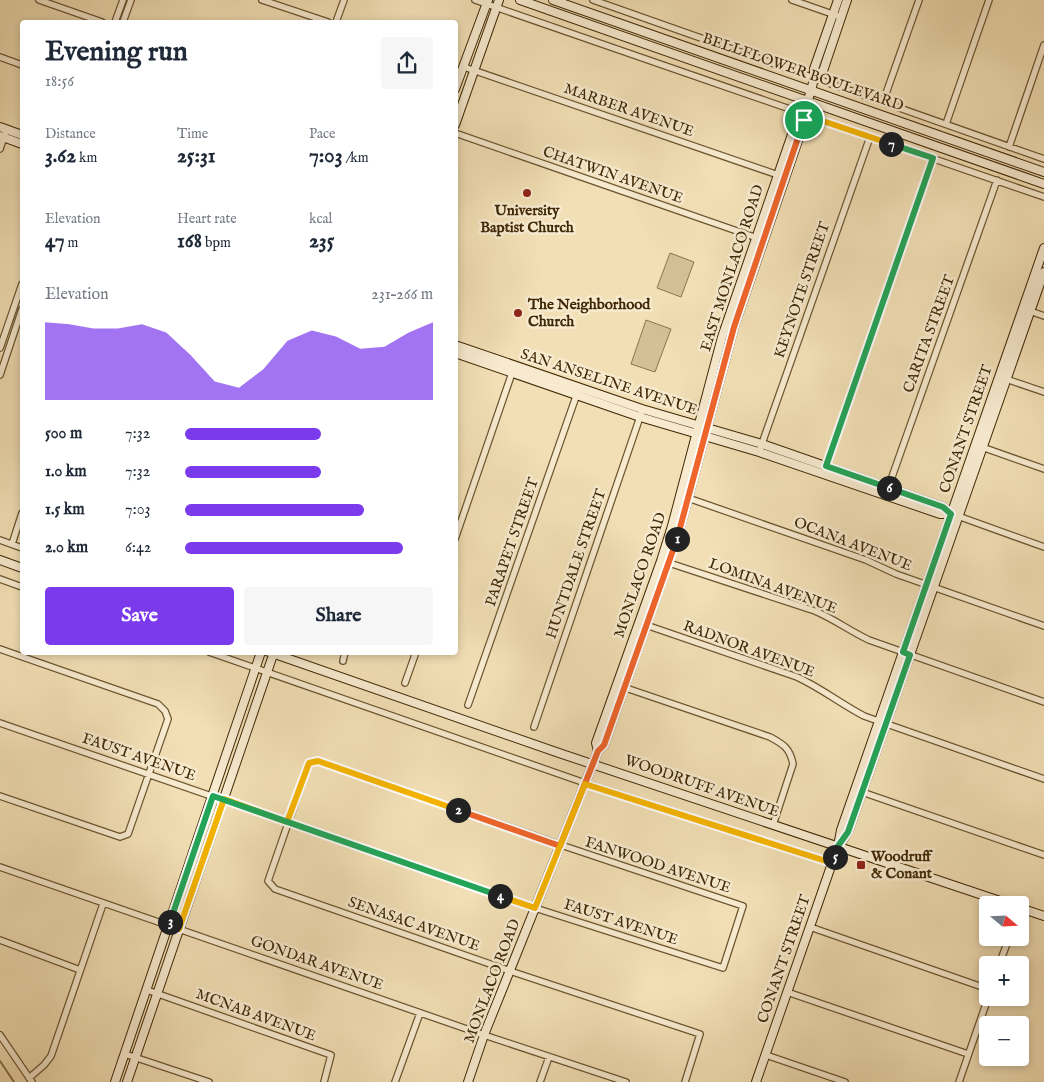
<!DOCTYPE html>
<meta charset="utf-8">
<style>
body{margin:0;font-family:"IM FELL English",serif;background:#f6f6f7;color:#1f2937;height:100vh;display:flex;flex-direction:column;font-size:19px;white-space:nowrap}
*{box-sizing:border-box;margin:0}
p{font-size:16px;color:#747a83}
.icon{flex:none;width:28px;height:28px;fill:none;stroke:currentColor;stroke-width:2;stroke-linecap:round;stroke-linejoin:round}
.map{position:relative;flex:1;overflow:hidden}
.panel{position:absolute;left:20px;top:20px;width:438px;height:635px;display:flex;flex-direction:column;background:#fff;border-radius:5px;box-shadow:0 2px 8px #0003}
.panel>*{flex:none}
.needle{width:32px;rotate:109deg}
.buttons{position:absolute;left:979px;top:896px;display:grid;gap:10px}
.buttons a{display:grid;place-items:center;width:50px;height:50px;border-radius:5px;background:#fff;box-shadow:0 2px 8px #0003;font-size:25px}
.pin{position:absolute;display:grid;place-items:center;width:42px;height:42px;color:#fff;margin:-21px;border:2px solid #fff;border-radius:50%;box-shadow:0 1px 5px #0007}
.km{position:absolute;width:25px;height:25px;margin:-12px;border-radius:50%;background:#222;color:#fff;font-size:14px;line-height:25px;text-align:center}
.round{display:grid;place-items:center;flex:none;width:52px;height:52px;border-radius:5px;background:#f6f6f7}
.overview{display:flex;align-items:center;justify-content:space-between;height:85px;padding:0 25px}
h1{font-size:28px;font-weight:700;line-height:38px}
.stats{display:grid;grid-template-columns:repeat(3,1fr);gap:8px;height:85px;padding:5px 25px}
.stats div{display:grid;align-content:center}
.stats b{font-size:21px;font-weight:700}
.stats small{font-size:14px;font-weight:400}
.stats p{font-size:14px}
.chart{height:140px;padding:10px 25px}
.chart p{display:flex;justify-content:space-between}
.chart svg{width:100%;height:90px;margin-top:5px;fill:#7c3aed;opacity:.7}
.primary-button{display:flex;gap:10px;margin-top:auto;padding:10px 25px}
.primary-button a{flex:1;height:58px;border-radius:5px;background:#7c3aed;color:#fff;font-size:20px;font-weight:700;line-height:58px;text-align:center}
.primary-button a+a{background:#f6f6f7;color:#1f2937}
ul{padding:0 25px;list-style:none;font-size:16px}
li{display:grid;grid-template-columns:80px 60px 1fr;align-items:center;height:38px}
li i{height:12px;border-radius:6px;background:#7c3aed}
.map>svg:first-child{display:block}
.green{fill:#d4c097;stroke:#8a744e}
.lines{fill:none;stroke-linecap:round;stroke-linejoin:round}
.stream{stroke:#86714b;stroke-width:2}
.street-casing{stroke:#6c5631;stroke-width:8}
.secondary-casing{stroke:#402805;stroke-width:10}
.street{stroke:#f7eacf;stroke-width:5.5}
.secondary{stroke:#f7eacf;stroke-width:8}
.split-1-casing{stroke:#fff;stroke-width:10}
.split-2-casing{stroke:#fff;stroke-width:10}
.split-3-casing{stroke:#fff;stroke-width:10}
.split-4-casing{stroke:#fff;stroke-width:10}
.split-5-casing{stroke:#fff;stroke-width:10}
.split-6-casing{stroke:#fff;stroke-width:10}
.split-7-casing{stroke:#fff;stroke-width:10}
.split-8-casing{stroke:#fff;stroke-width:10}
.split-1{stroke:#f0652b;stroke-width:6}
.split-2{stroke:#f0652b;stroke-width:6}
.split-3{stroke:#f5b400;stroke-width:6}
.split-4{stroke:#22a559;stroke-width:6}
.split-5{stroke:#f5b400;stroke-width:6}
.split-6{stroke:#22a559;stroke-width:6}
.split-7{stroke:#22a559;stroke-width:6}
.split-8{stroke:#f5b400;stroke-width:6}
.poi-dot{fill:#8f2418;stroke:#f7eacf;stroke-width:2}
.labels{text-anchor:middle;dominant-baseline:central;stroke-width:5;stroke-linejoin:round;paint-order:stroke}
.street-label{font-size:15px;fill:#402805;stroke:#f7eacf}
.poi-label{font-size:15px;font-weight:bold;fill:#402805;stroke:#f7eacf;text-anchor:start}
</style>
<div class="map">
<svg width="1044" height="1082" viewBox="0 0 1044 1082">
<rect width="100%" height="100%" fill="#f2dfb5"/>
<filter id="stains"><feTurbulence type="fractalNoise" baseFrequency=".004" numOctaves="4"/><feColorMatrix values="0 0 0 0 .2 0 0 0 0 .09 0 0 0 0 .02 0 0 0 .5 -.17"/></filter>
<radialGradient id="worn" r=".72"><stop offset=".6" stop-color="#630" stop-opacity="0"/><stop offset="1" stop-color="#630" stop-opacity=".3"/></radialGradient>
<!-- green -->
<path class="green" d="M670,253L694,262L681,297L657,288Z
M646,320L671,329L655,372L631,364Z"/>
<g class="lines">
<!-- stream -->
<path class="stream" d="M0,1061L14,1082"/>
<!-- street casing -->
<g class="street-casing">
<path id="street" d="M39,0L102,22
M262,0L328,22
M475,0L1044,197
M593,0L1044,159
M792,0L841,17
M115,22L123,0
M123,22L131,0
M336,22L344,0
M0,57L22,65
M464,67L781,176
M883,102L919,0
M946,124L989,0
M455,133L760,239
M1009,147L1044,45
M0,149L5,134
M1027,310L1044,316
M0,348L22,284
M0,375L22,309
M1003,378L1044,392
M979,446L1044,469
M759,452L870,137
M825,468L933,158
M887,491L997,180
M685,497L866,560L896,574L1044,626
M955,515L1044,547
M455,539L513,370
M0,540L22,548
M12,544L22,513
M666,562L815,611C834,619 850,631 869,640L1044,702
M0,579L22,587
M643,624L797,677C821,688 841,704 864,716L1044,779
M0,649L158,704L165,711L168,719L128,834L120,837L0,796
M209,652L585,783L832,863
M343,661L345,652
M405,683L416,652
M617,685L770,737C783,744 790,748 793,764L773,825
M468,705L579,388
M0,723L535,908L723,968L743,906L561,845L319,761L309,763L268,881L275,889L510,971L700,1034L685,1082
M534,727L641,414
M859,791L1044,855
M0,867L484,1035L626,1082
M810,927L988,989
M0,940L80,970
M999,965L1009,938
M147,990L331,1055L324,1082
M787,992L968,1054
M0,1035L32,1082
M125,1054L209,1082
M766,1055L845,1082
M29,1078L44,1065L51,1056L103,904
M395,1082L420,1013
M540,1082L549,1057
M959,1082L988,998"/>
</g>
<!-- secondary casing -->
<g class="secondary-casing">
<path id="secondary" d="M520,0L1044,184
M553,0L1044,172
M814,78L823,71L847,0
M455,89L488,0
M455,125L499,0
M0,127L22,135
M0,136L22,144
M455,345L642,409L762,444L943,507L951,514
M455,353L640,417L759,452L940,514H951
M0,560L22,568
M269,652L559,753L1012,905
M598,751L596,743L661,561L672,526L722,337L797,120C806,108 815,85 814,69L838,0
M840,844L848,832L1044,272
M1020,908L1044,916
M115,1082L261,652
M127,1082L274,652
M468,1082L484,1035L598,751L604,745L678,535L734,327L804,123L802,114
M756,1082L838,846L841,830L1044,248"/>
</g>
<!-- street -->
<use href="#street" class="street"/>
<!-- secondary -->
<use href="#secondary" class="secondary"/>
</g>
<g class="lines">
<!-- split-1 casing -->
<g class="split-1-casing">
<path id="split-1" d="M677,539L734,327L804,120"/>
</g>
<!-- split-2 casing -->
<g class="split-2-casing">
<path id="split-2" d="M458,810L560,846L598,751L604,745L677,539"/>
</g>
<!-- split-3 casing -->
<g class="split-3-casing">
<path id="split-3" d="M170,922L169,925L179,929L224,799L287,822L309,763L318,761L458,810"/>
</g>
<!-- split-4 casing -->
<g class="split-4-casing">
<path id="split-4" d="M170,922L213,796L500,896"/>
</g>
<!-- split-5 casing -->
<g class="split-5-casing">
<path id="split-5" d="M500,896L535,908L585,784L832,863L835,857"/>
</g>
<!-- split-6 casing -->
<g class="split-6-casing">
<path id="split-6" d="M835,857L838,846L848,832L910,655L903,652L951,514L943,507L889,488"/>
</g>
<!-- split-7 casing -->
<g class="split-7-casing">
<path id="split-7" d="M889,488L826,466L933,158L891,144"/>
</g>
<!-- split-8 casing -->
<g class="split-8-casing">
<path id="split-8" d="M804,120L802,114L891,144"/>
</g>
<!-- split-1 -->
<use href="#split-1" class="split-1"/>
<!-- split-2 -->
<use href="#split-2" class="split-2"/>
<!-- split-3 -->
<use href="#split-3" class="split-3"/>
<!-- split-4 -->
<use href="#split-4" class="split-4"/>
<!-- split-5 -->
<use href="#split-5" class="split-5"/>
<!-- split-6 -->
<use href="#split-6" class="split-6"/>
<!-- split-7 -->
<use href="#split-7" class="split-7"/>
<!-- split-8 -->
<use href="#split-8" class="split-8"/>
</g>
<!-- markers -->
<g class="poi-dot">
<circle cx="527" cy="193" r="5"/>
<circle cx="518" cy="313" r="5"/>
<rect x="856" y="860" width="10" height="10" rx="2.5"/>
</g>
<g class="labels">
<!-- street labels -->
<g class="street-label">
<text transform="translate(803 72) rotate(19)">BELLFLOWER BOULEVARD</text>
<text transform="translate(629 110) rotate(19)">MARBER AVENUE</text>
<text transform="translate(613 175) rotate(19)">CHATWIN AVENUE</text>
<text transform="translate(732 268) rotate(-72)">EAST MONLACO ROAD</text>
<text transform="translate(802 290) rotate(-71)">KEYNOTE STREET</text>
<text transform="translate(929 334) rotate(-70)">CARITA STREET</text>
<text transform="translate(609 382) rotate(18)">SAN ANSELINE AVENUE</text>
<text transform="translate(966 429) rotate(-71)">CONANT STREET</text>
<text transform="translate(512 542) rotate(-71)">PARAPET STREET</text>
<text transform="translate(853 544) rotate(21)">OCANA AVENUE</text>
<text transform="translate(576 564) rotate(-71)">HUNTDALE STREET</text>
<text transform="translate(640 575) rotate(-71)">MONLACO ROAD</text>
<text transform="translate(773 586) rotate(20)">LOMINA AVENUE</text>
<text transform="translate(749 649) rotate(20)">RADNOR AVENUE</text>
<text transform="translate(139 757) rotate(19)">FAUST AVENUE</text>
<text transform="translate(702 786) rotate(19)">WOODRUFF AVENUE</text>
<text transform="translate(658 865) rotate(18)">FANWOOD AVENUE</text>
<text transform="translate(621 922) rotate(18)">FAUST AVENUE</text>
<text transform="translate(414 924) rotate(19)">SENASAC AVENUE</text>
<text transform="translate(784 959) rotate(-71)">CONANT STREET</text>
<text transform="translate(317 963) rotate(19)">GONDAR AVENUE</text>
<text transform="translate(492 981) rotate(-69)">MONLACO ROAD</text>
<text transform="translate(256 1015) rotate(20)">MCNAB AVENUE</text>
</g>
<!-- poi labels -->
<g class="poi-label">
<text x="527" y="210" text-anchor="middle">University<tspan x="527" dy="17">Baptist Church</tspan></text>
<text x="528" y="304">The Neighborhood<tspan x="528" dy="17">Church</tspan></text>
<text x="871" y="856">Woodruff<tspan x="871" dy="17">&amp; Conant</tspan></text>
</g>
</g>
<rect width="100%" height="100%" filter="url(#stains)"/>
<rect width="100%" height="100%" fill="url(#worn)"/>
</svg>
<div class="buttons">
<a><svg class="needle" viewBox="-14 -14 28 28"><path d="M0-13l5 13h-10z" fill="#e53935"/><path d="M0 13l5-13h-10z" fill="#747a83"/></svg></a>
<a>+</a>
<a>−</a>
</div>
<div class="pin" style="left:804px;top:120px;background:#1e9e55"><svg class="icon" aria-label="arrive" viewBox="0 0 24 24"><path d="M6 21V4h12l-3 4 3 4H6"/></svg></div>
<b class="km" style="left:677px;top:539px">1</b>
<b class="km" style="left:458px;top:810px">2</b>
<b class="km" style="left:170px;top:922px">3</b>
<b class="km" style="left:500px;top:896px">4</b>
<b class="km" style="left:835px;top:857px">5</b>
<b class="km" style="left:889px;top:488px">6</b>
<b class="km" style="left:891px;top:144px">7</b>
<section class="panel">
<div class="overview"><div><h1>Evening run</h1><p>18:56</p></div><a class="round"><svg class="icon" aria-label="share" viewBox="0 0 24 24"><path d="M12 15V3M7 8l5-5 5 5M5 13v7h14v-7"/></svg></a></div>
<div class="stats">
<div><p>Distance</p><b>3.62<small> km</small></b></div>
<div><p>Time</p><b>25:31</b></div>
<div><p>Pace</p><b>7:03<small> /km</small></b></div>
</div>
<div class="stats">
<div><p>Elevation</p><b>47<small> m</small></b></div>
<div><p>Heart rate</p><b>168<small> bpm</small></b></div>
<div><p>kcal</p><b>235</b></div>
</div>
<div class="chart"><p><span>Elevation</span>231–266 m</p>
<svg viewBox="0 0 160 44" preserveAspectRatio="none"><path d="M0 44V6L10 7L20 9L30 9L40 7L50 11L60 22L70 35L80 38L90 29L100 15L110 10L120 13L130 19L140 18L150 11L160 6V44z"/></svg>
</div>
<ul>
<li><b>500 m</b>7:32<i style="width:55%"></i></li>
<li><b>1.0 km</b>7:32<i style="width:55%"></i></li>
<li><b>1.5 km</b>7:03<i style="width:72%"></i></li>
<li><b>2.0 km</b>6:42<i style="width:88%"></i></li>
</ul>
<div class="primary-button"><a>Save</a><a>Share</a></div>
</section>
</div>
